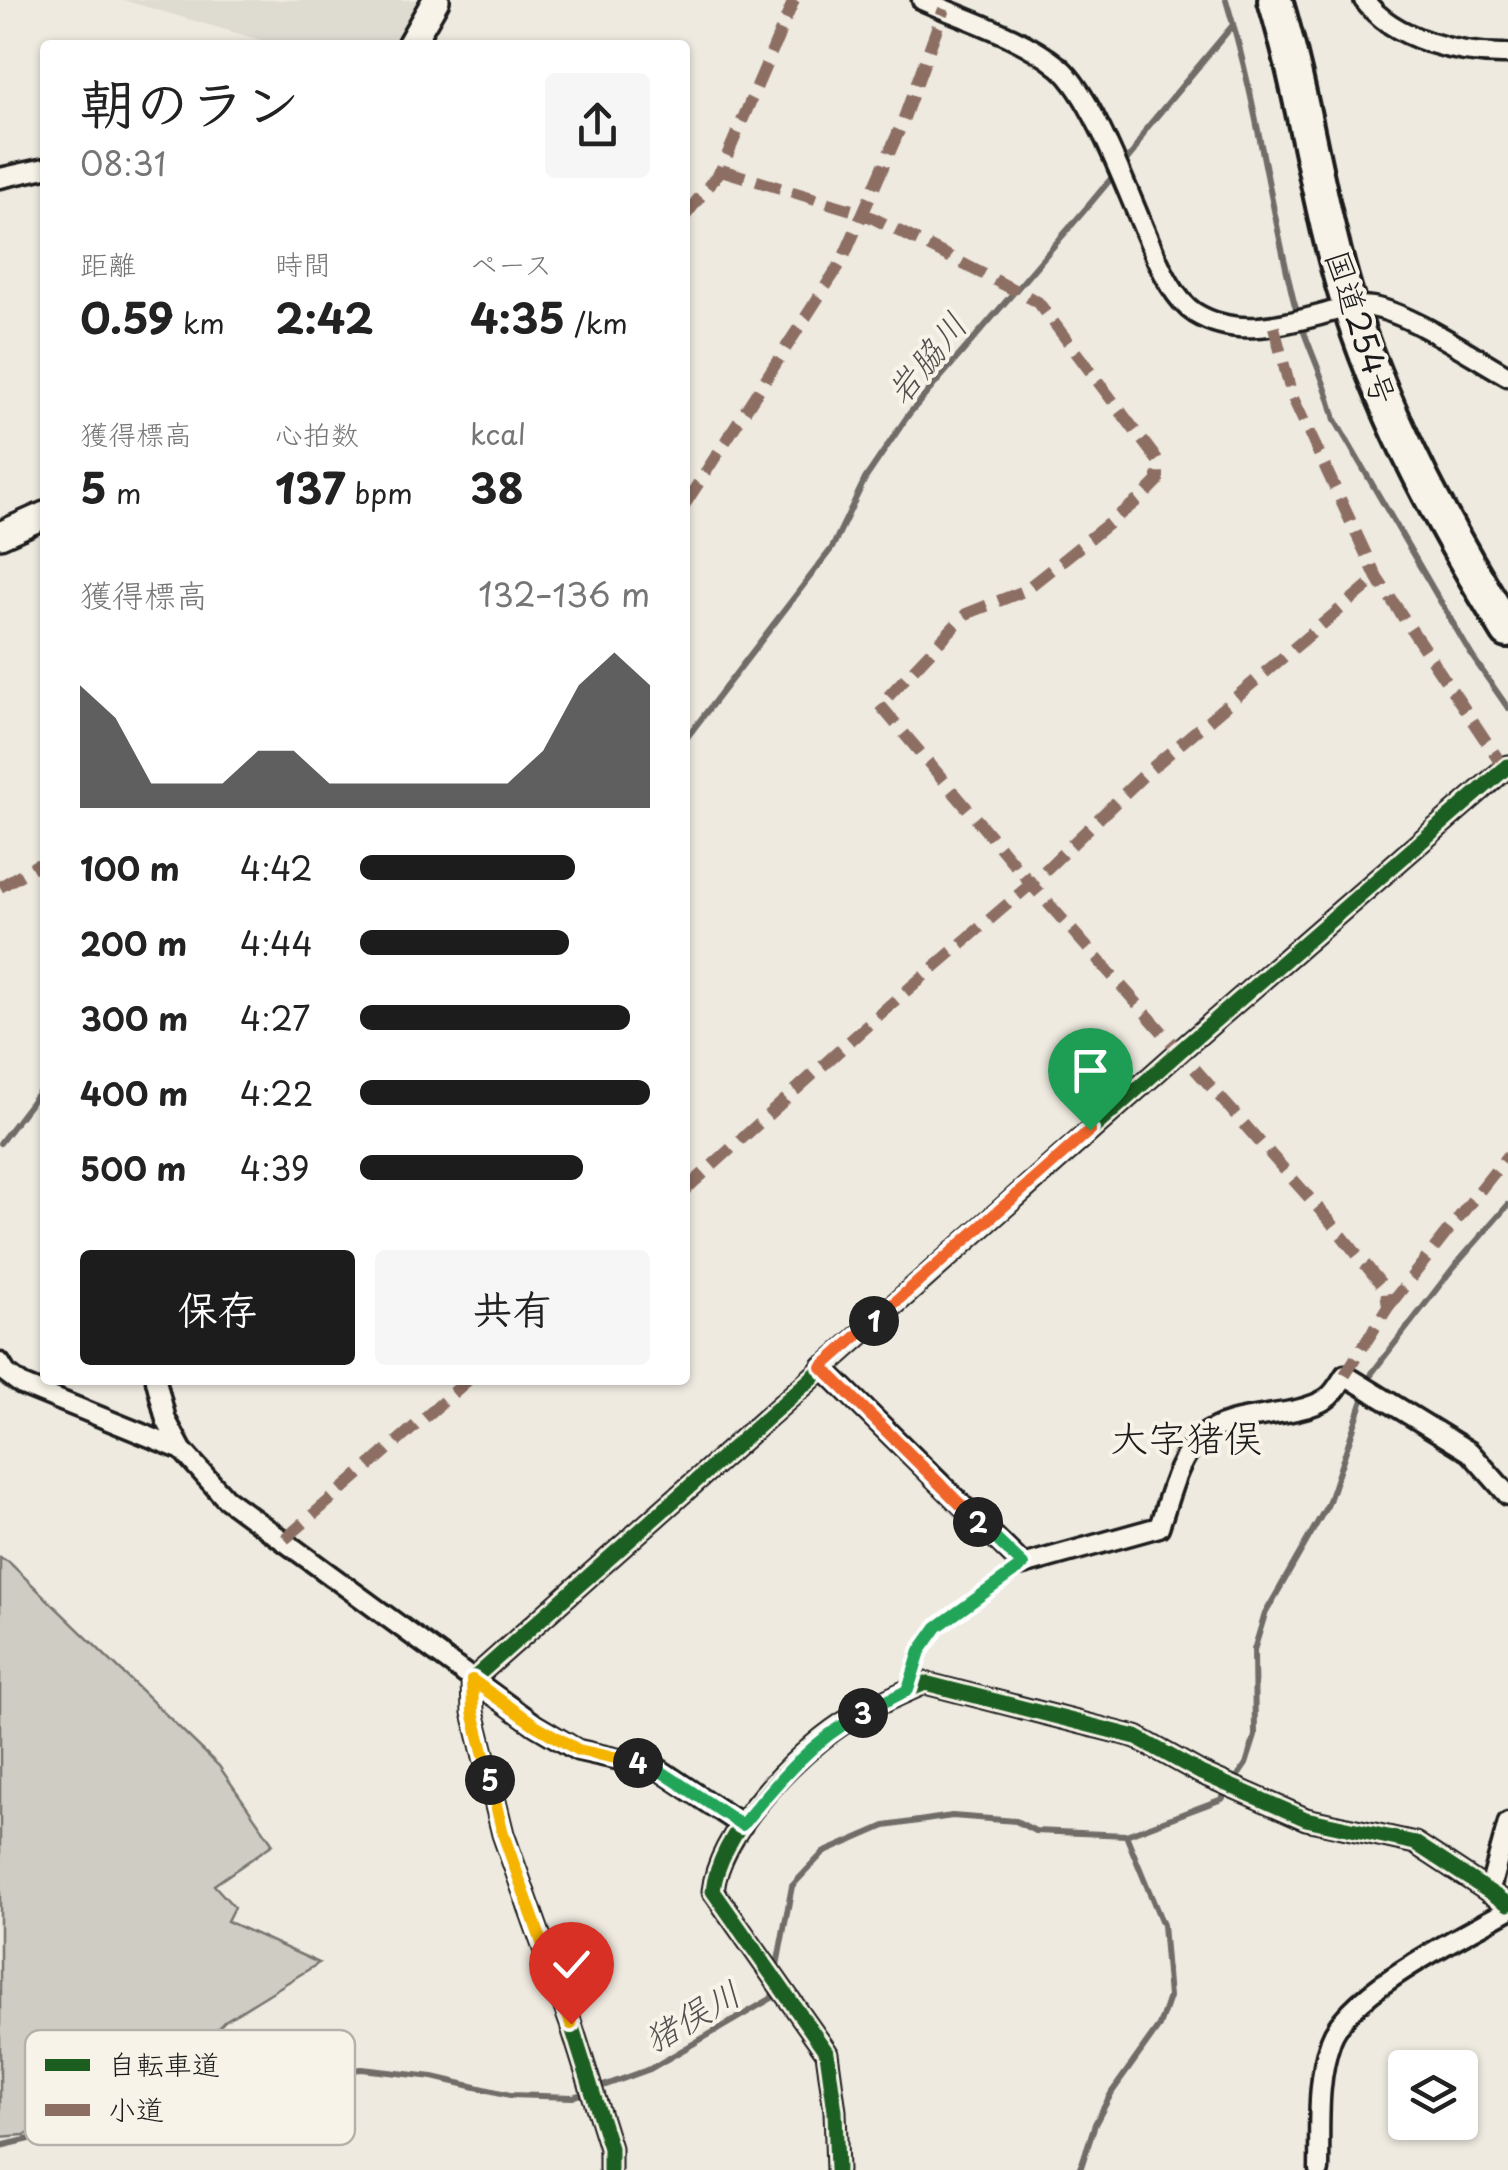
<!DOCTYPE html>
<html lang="ja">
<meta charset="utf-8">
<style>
body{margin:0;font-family:"Playpen Sans","Klee One",sans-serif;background:#f6f6f6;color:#222;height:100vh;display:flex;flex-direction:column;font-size:38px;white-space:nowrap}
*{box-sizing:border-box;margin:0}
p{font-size:32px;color:#767676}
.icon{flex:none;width:55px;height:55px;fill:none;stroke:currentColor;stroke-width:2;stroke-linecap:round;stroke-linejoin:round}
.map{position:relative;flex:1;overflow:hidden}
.details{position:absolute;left:40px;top:40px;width:650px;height:1345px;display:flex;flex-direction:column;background:#fff;border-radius:10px;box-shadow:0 2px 8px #0004}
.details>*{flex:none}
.tools{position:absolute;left:1388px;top:2050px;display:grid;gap:20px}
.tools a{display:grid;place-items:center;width:90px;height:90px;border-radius:10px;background:#fff;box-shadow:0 2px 8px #0004;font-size:50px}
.pin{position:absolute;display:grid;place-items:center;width:85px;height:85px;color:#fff;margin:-102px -42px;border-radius:50% 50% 50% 0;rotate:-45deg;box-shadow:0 0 10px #0007}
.pin .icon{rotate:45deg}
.km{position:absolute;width:50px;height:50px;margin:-25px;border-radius:50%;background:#222;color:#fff;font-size:28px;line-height:50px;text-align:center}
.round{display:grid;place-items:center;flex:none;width:105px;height:105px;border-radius:10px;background:#f6f6f6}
.overview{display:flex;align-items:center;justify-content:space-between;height:170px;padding:0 40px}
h1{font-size:55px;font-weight:700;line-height:75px}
.figures{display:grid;grid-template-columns:repeat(3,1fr);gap:15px;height:170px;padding:10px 40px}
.figures div{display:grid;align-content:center}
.figures b{font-size:42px;font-weight:700}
.figures small{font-size:28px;font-weight:400}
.figures p{font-size:28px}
.chart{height:280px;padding:20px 40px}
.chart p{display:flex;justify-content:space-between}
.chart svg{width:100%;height:180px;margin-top:10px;fill:#1c1c1c;opacity:.7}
.cta{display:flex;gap:20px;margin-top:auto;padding:20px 40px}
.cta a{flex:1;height:115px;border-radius:10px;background:#1c1c1c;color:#fff;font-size:40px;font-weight:700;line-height:115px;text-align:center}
.cta a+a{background:#f6f6f6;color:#222}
ul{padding:0 40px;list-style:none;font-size:32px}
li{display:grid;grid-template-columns:160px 120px 1fr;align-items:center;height:75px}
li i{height:25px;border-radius:12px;background:#1c1c1c}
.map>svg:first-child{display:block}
.built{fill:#dedbd1}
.green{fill:#cfccc3;stroke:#767470;stroke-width:2.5}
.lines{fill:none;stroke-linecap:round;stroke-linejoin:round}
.stream{stroke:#6f6d69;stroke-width:6}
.lane-casing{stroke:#1c1c1c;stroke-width:16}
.street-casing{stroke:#1c1c1c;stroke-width:25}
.secondary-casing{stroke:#1c1c1c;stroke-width:32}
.highway-casing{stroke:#1c1c1c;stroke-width:40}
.lane{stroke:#f7f3e8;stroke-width:9}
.street{stroke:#f7f3e8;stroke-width:18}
.secondary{stroke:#f7f3e8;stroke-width:25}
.highway{stroke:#f7f3e8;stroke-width:32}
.quiet{stroke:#8d6e63;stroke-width:12;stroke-dasharray:25 12;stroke-linecap:butt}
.cycleway-casing{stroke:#f7f3e8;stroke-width:21}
.cycleway{stroke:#1b5e20;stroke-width:15}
.split-1-casing{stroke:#fff;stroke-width:20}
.split-2-casing{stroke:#fff;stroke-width:20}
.split-3-casing{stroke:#fff;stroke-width:20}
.split-4-casing{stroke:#fff;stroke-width:20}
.split-5-casing{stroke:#fff;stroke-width:20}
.split-6-casing{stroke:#fff;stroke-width:20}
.split-1{stroke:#f0652b;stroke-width:12}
.split-2{stroke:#f0652b;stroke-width:12}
.split-3{stroke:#22a559;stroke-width:12}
.split-4{stroke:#22a559;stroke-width:12}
.split-5{stroke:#f5b400;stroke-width:12}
.split-6{stroke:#f5b400;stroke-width:12}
.labels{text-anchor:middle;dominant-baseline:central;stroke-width:8;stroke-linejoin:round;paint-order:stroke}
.street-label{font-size:32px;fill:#1c1c1c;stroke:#f7f3e8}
.water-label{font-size:35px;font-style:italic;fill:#535250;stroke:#f7f3e8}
.quarter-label{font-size:38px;fill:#1c1c1c;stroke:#f7f3e8}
.key{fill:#f7f3e8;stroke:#b5b2ab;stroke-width:2.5}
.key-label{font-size:28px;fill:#1c1c1c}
</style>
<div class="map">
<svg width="1508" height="2170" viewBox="0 0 1508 2170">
<rect width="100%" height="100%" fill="#eeeae0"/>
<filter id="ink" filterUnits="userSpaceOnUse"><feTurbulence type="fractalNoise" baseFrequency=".01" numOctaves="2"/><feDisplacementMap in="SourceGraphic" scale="20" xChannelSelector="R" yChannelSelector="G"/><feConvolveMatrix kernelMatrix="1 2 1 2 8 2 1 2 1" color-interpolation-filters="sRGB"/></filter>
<g filter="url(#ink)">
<!-- built -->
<path class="built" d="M123,0H424L397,45H277Z"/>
<!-- green -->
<path class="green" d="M0,1558L9,1562L219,1766L273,1844L214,1885L234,1907L227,1921L319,1963L225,2021L153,2096L24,2135L0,2137Z"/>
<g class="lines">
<!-- stream -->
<path class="stream" d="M1226,0C1256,98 1269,199 1293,298C1303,339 1325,376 1335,420L1472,656L1508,708
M685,740L832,548L865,479L909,414L1089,205L1134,151L1146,129L1233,25
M0,1143L45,1084
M776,1971L792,1886L823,1853L885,1826L952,1816L1016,1821L1035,1831L1126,1835L1222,1799L1246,1764L1255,1736L1254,1650L1265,1614L1328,1504L1372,1373L1453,1268L1508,1205
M0,2146L98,2123L198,2085L258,2078L362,2069L433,2077L510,2095L573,2097L650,2069L772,1998L774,1983
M1080,2170L1095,2124L1112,2092L1159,2026L1169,1997L1163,1925L1126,1835"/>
<!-- lane casing -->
<g class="lane-casing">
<path id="lane" d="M908,1690L920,1651L937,1627L1023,1565"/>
</g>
<!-- street casing -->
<g class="street-casing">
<path id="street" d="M922,0C967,20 1021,36 1059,67C1095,97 1132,205 1153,250C1162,271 1175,300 1195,313C1234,337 1278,326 1320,315C1337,310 1354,304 1372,307C1410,313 1472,356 1508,376
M1364,0C1394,40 1460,55 1508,54
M0,178L45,168
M0,1363L6,1373L22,1385L182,1450
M822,1367L1023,1565L1159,1527C1170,1496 1177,1459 1201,1437C1232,1410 1292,1420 1326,1399C1334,1394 1340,1383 1345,1375L1470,1452L1508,1495
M156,1380L166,1420L182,1450L225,1498L535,1725L577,1750L657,1768L742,1825
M1489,1892L1508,1823
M610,2170V2148L571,2024L503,1834L473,1712L472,1680L1180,1051L1508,766
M837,2170L835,2111L827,2053L713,1891C719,1833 795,1755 842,1724C868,1708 897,1695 925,1683L1136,1737L1201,1773L1306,1819L1415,1843L1508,1904
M1319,2170C1320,2127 1316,2081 1331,2040C1349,1991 1462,1936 1508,1910"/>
</g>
<!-- secondary casing -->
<g class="secondary-casing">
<path id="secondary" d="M410,45L436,0
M0,535L45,515"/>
</g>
<!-- highway casing -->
<g class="highway-casing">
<path id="highway" d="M1275,0C1306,102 1318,210 1351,311C1389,426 1445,529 1508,631"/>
</g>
<!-- lane -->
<use href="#lane" class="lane"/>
<!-- street -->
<use href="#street" class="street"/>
<!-- secondary -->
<use href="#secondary" class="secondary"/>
<!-- highway -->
<use href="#highway" class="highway"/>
<!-- quiet -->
<path class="quiet" d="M721,170L865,214L1038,302L1158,461V481L1143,496L1024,591L966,614L880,705L1031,884L1329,1220L1386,1290L1388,1307L1345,1375
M685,216L721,170L794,0
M1274,327L1292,396L1377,578L1508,774
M685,504L842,261L901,126L944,9
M0,887L37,865H45
M685,1190L891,1004L1031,884L1146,773L1377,578
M1388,1307L1508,1155
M285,1539L468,1380"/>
<!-- cycleway casing -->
<g class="cycleway-casing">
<path id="cycleway" d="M610,2170V2148L571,2024L503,1834L473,1712L472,1680L1180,1051L1508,766
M837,2170L835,2111L827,2053L713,1891C719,1833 795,1755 842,1724C868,1708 897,1695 925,1683L1136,1737L1201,1773L1306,1819L1415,1843L1508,1904"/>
</g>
<!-- cycleway -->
<use href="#cycleway" class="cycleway"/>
</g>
</g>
<g class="lines" filter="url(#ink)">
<!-- split-1 casing -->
<g class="split-1-casing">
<path id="split-1" d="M874,1321L1090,1130"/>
</g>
<!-- split-2 casing -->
<g class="split-2-casing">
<path id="split-2" d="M874,1321L822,1367L978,1522"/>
</g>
<!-- split-3 casing -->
<g class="split-3-casing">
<path id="split-3" d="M863,1713L908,1690L920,1651L937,1627L1023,1565L978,1522"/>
</g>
<!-- split-4 casing -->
<g class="split-4-casing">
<path id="split-4" d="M638,1763L656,1768L742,1825C778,1781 812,1740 863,1713"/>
</g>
<!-- split-5 casing -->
<g class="split-5-casing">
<path id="split-5" d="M490,1780L473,1712L472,1680L535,1725L578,1750L638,1763"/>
</g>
<!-- split-6 casing -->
<g class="split-6-casing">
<path id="split-6" d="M490,1780L503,1834L571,2024"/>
</g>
<!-- split-1 -->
<use href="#split-1" class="split-1"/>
<!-- split-2 -->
<use href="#split-2" class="split-2"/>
<!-- split-3 -->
<use href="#split-3" class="split-3"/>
<!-- split-4 -->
<use href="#split-4" class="split-4"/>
<!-- split-5 -->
<use href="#split-5" class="split-5"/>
<!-- split-6 -->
<use href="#split-6" class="split-6"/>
</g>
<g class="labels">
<!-- street labels -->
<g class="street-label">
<text transform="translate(1362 327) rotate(72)">国道254号</text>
</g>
<!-- water labels -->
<g class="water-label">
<text transform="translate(925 357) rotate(-51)">岩脇川</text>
<text transform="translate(691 2015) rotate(-30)">猪俣川</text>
</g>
<!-- quarter labels -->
<g class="quarter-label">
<text x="1186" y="1436">大字猪俣</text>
</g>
</g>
<!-- legend -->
<rect x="25" y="2030" width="330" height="115" rx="15" class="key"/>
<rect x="45" y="2059" width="45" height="12" fill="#1b5e20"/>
<rect x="45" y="2104" width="45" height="12" fill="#8d6e63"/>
<g class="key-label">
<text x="108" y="2075">自転車道</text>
<text x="108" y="2120">小道</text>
</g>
</svg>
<div class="tools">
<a><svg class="icon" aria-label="layers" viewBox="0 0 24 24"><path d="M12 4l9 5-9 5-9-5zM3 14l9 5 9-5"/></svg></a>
</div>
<div class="pin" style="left:1090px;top:1130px;background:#1e9e55"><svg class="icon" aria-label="arrive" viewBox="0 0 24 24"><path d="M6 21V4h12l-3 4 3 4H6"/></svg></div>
<div class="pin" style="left:571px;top:2024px;background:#d93025"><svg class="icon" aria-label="check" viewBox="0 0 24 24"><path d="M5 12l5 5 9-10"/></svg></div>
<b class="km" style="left:874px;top:1321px">1</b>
<b class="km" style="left:978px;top:1522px">2</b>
<b class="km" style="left:863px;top:1713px">3</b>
<b class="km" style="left:638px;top:1763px">4</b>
<b class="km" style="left:490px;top:1780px">5</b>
<section class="details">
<div class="overview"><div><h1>朝のラン</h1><p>08:31</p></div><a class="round"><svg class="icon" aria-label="share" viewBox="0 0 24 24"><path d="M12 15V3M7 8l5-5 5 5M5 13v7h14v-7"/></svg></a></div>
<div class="figures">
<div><p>距離</p><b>0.59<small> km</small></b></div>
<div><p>時間</p><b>2:42</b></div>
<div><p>ペース</p><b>4:35<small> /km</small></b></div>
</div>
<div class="figures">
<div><p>獲得標高</p><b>5<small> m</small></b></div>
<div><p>心拍数</p><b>137<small> bpm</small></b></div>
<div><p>kcal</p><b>38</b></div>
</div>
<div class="chart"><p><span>獲得標高</span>132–136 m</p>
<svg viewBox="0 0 160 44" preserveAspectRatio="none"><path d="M0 44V14L10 22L20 38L30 38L40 38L50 30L60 30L70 38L80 38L90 38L100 38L110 38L120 38L130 30L140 14L150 6L160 14V44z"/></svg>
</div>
<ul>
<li><b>100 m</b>4:42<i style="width:74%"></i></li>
<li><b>200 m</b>4:44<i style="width:72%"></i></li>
<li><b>300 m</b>4:27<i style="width:93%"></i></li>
<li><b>400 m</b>4:22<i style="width:100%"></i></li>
<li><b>500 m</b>4:39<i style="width:77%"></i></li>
</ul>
<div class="cta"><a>保存</a><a>共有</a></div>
</section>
</div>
